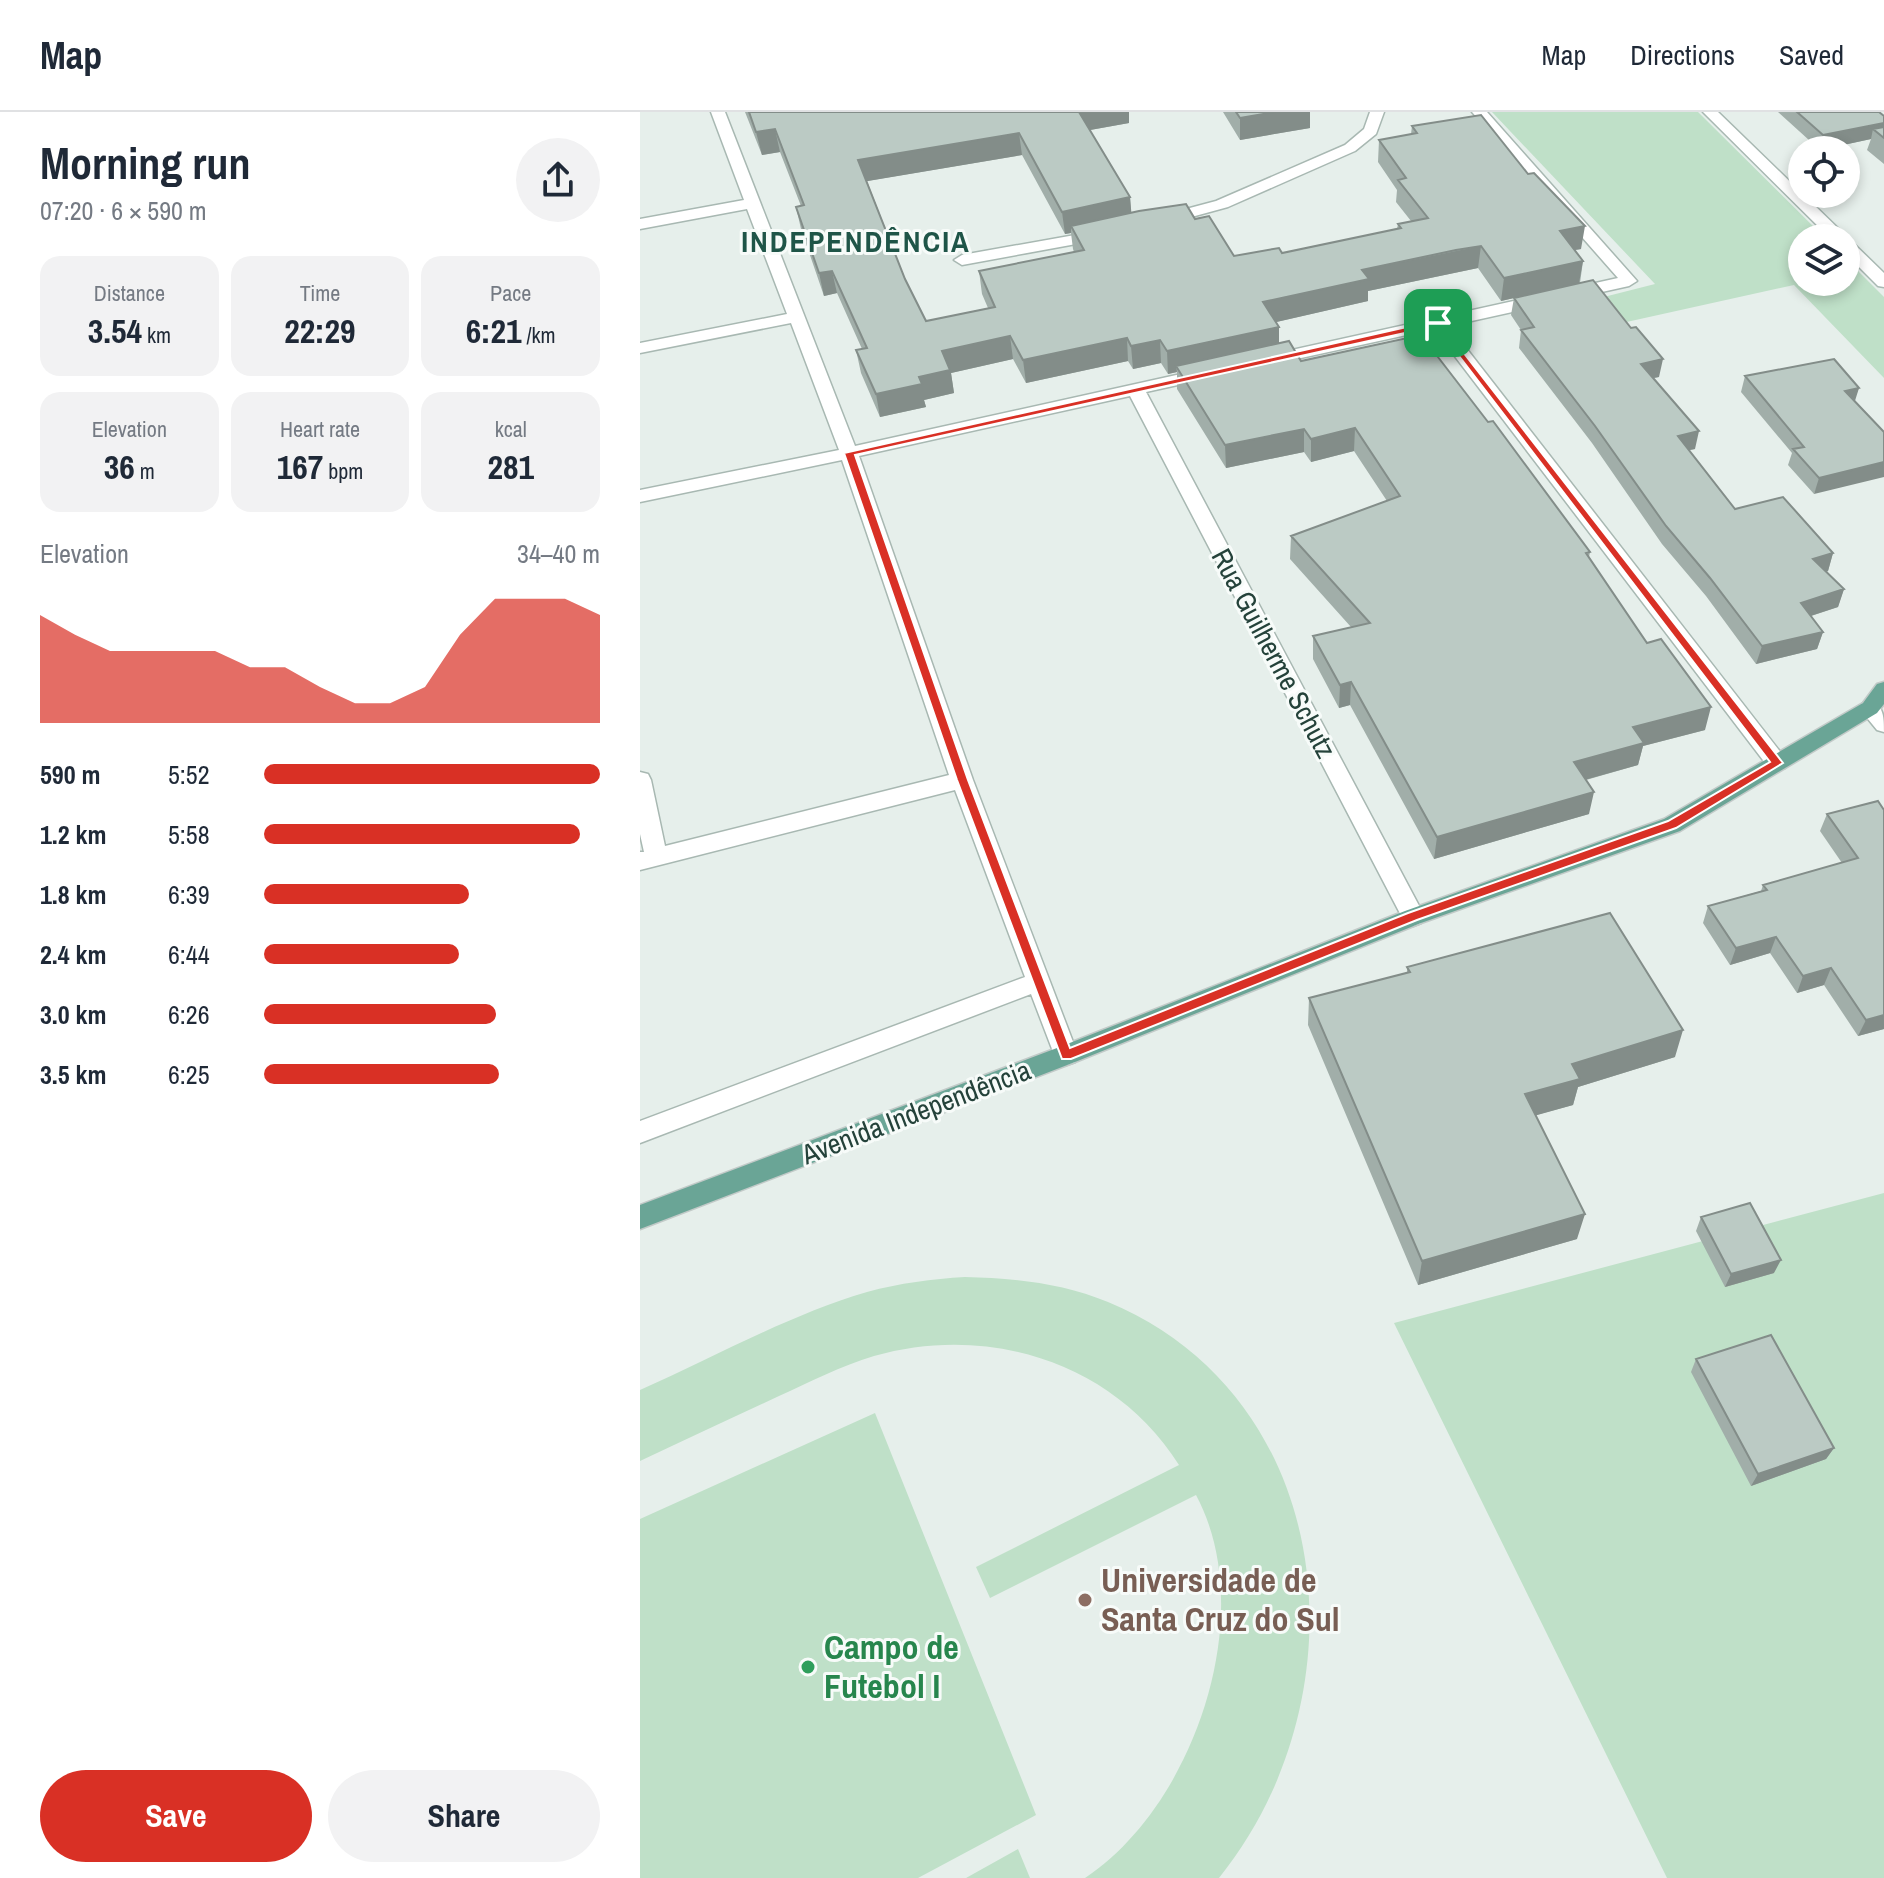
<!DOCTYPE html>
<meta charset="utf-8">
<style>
body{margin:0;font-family:"Archivo Narrow",sans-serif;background:#f2f2f3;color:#1f2937;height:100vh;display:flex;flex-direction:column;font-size:30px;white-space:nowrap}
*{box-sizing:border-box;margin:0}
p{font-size:26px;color:#747a83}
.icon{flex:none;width:44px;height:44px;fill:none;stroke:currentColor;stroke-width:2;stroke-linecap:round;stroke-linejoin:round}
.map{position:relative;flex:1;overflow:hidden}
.details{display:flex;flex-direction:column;background:#fff;width:640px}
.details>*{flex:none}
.tools{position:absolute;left:1148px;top:24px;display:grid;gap:16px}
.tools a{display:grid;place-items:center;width:72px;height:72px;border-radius:50%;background:#fff;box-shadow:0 4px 12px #0003;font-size:40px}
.pin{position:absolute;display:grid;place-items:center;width:68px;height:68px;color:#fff;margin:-34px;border-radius:16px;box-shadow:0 4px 12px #0006}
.round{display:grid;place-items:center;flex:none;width:84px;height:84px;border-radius:42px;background:#f2f2f3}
.head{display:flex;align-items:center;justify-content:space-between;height:136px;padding:0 40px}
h1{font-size:44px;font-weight:700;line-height:60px}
.metrics{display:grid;grid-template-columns:repeat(3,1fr);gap:12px;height:136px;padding:8px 40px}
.metrics div{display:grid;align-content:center;border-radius:20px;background:#f2f2f3;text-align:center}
.metrics b{font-size:34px;font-weight:700}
.metrics small{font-size:22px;font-weight:400}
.metrics p{font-size:22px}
.chart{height:224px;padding:16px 40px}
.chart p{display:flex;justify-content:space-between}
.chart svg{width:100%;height:144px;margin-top:8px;fill:#d93025;opacity:.7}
.cta{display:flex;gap:16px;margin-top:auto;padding:16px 40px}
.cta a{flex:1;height:92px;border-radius:48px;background:#d93025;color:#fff;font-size:32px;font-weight:700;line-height:92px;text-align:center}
.cta a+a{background:#f2f2f3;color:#1f2937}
ul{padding:0 40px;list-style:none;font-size:26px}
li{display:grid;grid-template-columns:128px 96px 1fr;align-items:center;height:60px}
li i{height:20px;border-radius:10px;background:#d93025}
header{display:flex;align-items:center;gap:48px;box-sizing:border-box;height:112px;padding:0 40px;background:#fff;border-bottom:2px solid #e0e1e3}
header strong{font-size:38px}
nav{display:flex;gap:44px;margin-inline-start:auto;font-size:28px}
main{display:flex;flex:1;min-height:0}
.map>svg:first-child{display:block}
.green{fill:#bfe0c8}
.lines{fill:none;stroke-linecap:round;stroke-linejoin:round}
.minor-casing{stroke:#a8b8b2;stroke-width:3}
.major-casing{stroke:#c2cac8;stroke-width:3}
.minor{fill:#fff;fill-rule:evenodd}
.major{fill:#6aa596;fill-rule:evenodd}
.wall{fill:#a1aea9;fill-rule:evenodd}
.shaded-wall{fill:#838d89}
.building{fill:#bbcac4;stroke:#838d89;stroke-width:2}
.route{fill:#d93025;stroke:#fff;stroke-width:2;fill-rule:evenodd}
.education-dot{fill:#8d6e63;stroke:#f7fbf9;stroke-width:3}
.leisure-dot{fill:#2e9e5b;stroke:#f7fbf9;stroke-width:3}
.labels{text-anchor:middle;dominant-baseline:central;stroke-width:6;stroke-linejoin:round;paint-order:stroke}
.street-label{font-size:28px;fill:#24423a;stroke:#f7fbf9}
.far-district-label{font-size:30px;font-weight:bold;letter-spacing:2px;fill:#1f5548;stroke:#f7fbf9}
.near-education-label{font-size:34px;font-weight:bold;fill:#785e54;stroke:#f7fbf9;text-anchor:start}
.near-leisure-label{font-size:34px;font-weight:bold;fill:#27864d;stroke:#f7fbf9;text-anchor:start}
</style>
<header>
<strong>Map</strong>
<nav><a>Map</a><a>Directions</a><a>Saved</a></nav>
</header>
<main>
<section class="details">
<div class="head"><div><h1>Morning run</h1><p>07:20 · 6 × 590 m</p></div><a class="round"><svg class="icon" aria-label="share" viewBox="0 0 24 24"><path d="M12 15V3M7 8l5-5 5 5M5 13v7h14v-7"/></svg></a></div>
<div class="metrics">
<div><p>Distance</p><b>3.54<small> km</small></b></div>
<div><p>Time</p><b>22:29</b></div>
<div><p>Pace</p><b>6:21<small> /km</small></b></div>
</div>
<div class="metrics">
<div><p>Elevation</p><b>36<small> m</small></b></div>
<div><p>Heart rate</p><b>167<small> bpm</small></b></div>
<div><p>kcal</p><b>281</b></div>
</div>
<div class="chart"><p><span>Elevation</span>34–40 m</p>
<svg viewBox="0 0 160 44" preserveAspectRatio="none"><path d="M0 44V11L10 17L20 22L30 22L40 22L50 22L60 27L70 27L80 33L90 38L100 38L110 33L120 17L130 6L140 6L150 6L160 11V44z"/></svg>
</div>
<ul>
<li><b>590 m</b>5:52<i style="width:100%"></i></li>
<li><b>1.2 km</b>5:58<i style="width:94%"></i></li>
<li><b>1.8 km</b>6:39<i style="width:61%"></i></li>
<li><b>2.4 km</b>6:44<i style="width:58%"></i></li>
<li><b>3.0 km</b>6:26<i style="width:69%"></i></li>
<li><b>3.5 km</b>6:25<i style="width:70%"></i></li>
</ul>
<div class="cta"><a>Save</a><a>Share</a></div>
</section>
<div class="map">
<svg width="1244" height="1766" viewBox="0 0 1244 1766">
<rect width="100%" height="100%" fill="#e6efeb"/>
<!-- green -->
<path class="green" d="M852,0H1058L1185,126H1162V170H1206V147L1244,185V266L1154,173L973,213L952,188L1015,172Z
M1244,1081V1766H1027L754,1211Z
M325,1165C374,1166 422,1171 468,1190C699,1286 725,1585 579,1766H445C554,1694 620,1502 556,1383L350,1486L336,1455L539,1353C475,1251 349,1211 234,1244C201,1254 170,1270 139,1284C92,1306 46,1327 0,1349V1278C74,1245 149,1203 227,1180C260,1171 292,1167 325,1165Z
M235,1301L396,1703L278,1766H0V1407Z
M378,1737L390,1766H326Z"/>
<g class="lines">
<!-- minor casing -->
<g class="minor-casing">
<path id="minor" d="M71,0H85L215,334L568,256L574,257L577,261L574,265L506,280L785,805L781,811L773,814L765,811L490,284L219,344L333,668L438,943L435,950L426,953L417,950L391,882L0,1031V1009L385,865L315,678L0,758V740H4L0,722V660L8,662L11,668L25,734L309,663L202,348L0,390V378L199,338L151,211L0,241V231L147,202L107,97L0,117V107L104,88Z
M730,0H744L736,22L715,39L588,95L522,113L514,108L516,105L576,89L705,33L724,17Z
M832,0H847L997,169L989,174L809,214L1145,646L1148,651L1145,656H1129L794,217L624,254L615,249L624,244L978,166Z
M1063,0H1078L1205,123L1207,126L1206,128L1190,126Z
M463,118L471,123L469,126L322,153L314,148L322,143Z
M1206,128L1212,130L1244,161V175L1238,174L1206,142Z
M1230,589C1244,593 1244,606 1244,620L1237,618L1219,596L1223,591Z"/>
</g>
<!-- major casing -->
<g class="major-casing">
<path id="major" d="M1244,570V592L1237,601L1040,719L781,811L435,950L0,1117V1093L417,936L765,799L1024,707L1223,591L1237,572Z"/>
</g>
<!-- minor -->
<use href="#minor" class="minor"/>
<!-- major -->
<use href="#major" class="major"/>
</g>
<!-- wall -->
<path class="wall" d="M105,0H489V11L450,18L490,85L491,100L555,107L594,144L642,141L757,117L758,112L771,109L756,90L757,78L738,50L739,28L771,22L772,14L941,137L935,138L943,149L940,171L1019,265L1013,266L1055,337L1049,338L1095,397L1193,441L1188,459L1186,460L1204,477L1198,495L1171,504L1183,520L1177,537L1116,552L1066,484L1022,432L952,331L879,236L881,218L871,203L874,186L861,189L838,156L728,179V189L636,210L639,215V232L661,249L848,310L950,440L949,445L1065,618L1003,634L998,653L946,668L949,702L794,747L710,593L699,596L673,547V524L711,515L650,447L651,424L747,389L714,339L671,350L664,340L586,356L537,277V260L528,262L521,251L493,257L488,249L386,271L373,247L311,261L314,281L284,288L286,295L240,305L221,261L216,238L222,237L197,181L184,184L161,117L156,95L161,94L140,40L122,43ZM382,43L425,122L431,121L433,137L434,140L339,159L342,182L348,196L286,209L265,167L227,69Z
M583,0H670V16L600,28Z
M1138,0H1239L1244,4V52L1227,38L1231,27L1180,38Z
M1105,264L1219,276L1174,382L1148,353L1152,341L1101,280Z
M1244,698V917L1218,924L1184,873L1157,881L1130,841L1090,853L1063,811L1068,794L1121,779L1123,773L1202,751L1180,719L1187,702Z
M767,855L1035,945L938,975L933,993L896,1003L937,1127L778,1173L668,913L669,886L767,861Z
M1061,1105L1134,1161L1085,1175L1056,1119Z
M1056,1247L1194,1336L1186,1347L1111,1374L1051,1260Z"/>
<!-- shaded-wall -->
<path class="shaded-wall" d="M437,0H489V11L439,20Z
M635,0H670V16L600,28V6Z
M1244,11V24L1233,17L1231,27L1180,38L1183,23Z
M135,17L140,40L122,43L116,20Z
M379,21L382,43L222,70L218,48Z
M490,85L492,108L431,114V121L425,122L422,100Z
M945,114L941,137L916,141L920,119Z
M841,134L838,156L728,179V189L623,213V190L722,158Z
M943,149L939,171L861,189L864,166Z
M192,159L197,181L184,184L179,161Z
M639,215V238L536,254L537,260L528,262L527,239Z
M370,224L373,247L311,261L314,281L284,288L286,295L240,305L236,282L279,265L302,239Z
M487,226L488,249L386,271L383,248Z
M520,228L521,251L493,257L491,234Z
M1023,247L1019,265L997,269L1001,252Z
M1219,276L1214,292L1205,279Z
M715,316L714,339L671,350V327Z
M664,317V340L586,356L585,333Z
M1059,319L1055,337L1034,341L1038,324Z
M1244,350V365L1174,382L1179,366Z
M1193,441L1188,459L1168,465L1173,447Z
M1204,477L1198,495L1155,509L1161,491Z
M1183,520L1177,537L1116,552L1122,534Z
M711,570L710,593L699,596L700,573Z
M1071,595L1065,618L1003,634L998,653L930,672L934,650L993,615Z
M954,680L949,702L794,747L797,725Z
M1136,825L1130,841L1090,853L1096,836Z
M1191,856L1184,873L1157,881L1163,864Z
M1244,903V917L1218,924L1226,908Z
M1043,918L1035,945L938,975L933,993L880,1008L885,982L932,952Z
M945,1102L937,1127L778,1173L782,1149Z
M1141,1148L1134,1161L1085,1175L1091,1162Z
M1194,1336L1186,1347L1111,1374L1118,1362Z"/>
<!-- building -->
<path class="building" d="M109,0H439L490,85L422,100L379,21L218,48L265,167L286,209L355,195L339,159L444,138L431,114L499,99L546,92L555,107L569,104L594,144L639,136L642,141L761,116L758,112L788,106L758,68L766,66L739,28L777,21L772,14L841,3L888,62L894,61L945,114L920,119L943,149L864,166L841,134L816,138L722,158L729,167L623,190L639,215L527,239L520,228L491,234L487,226L383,248L370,224L302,239L310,258L279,265L282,272L236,282L216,238L227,236L192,159L179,161L156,95L164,93L135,17L116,20Z
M596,0H635L600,6Z
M1157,0H1239L1244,4V11L1183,23Z
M1244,15V26L1233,17Z
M953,168L991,216L996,215L1023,247L1001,252L1059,319L1038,324L1095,397L1143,385L1193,441L1173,447L1204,477L1161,491L1183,520L1122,534L1070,466L1026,414L955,314L881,218L894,215L874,186Z
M781,223L848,310L853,309L950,440L946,441L1007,531L1021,527L1071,595L993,615L1004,631L934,650L954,680L797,725L711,570L700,573L673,524L730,511L651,424L760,384L715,316L671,327L664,317L585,333L536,254L649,229L661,249Z
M1194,247L1219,276L1205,279L1244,320V350L1179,366L1153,337L1164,335L1105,264Z
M1238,689L1244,698V903L1226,908L1191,856L1163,864L1136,825L1096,836L1068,794L1127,778L1123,773L1218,746L1187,702Z
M970,801L1043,918L932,952L940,967L885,982L945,1102L782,1149L669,886L770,860L767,855Z
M1110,1091L1141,1148L1091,1162L1061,1105Z
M1131,1223L1194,1336L1118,1362L1056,1247Z"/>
<!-- route -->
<path class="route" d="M798,208L1143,651L1036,716L777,808L431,947H422L317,668L204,341ZM796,214L1130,650L1028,709L768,801L430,936L328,668L215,343Z"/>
<!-- markers -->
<circle class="education-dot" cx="445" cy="1488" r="8"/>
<circle class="leisure-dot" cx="168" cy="1555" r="8"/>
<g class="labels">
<!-- street labels -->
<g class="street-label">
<text transform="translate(634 541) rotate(62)">Rua Guilherme Schutz</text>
<text transform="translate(276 1000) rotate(-21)">Avenida Independência</text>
</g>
<!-- far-district labels -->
<g class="far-district-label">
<text x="216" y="129">INDEPENDÊNCIA</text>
</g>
<!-- near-education labels -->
<g class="near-education-label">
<text x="461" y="1468">Universidade de<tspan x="461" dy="39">Santa Cruz do Sul</tspan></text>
</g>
<!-- near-leisure labels -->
<g class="near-leisure-label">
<text x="184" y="1535">Campo de<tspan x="184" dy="39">Futebol I</tspan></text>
</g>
</g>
</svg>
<div class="tools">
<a><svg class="icon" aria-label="locate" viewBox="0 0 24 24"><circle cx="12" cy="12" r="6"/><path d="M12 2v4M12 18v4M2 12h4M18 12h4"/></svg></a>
<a><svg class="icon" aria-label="layers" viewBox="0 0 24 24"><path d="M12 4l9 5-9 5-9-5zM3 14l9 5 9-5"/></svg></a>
</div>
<div class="pin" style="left:798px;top:211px;background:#1e9e55"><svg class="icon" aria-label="arrive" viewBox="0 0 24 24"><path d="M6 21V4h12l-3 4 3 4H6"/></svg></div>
</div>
</main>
